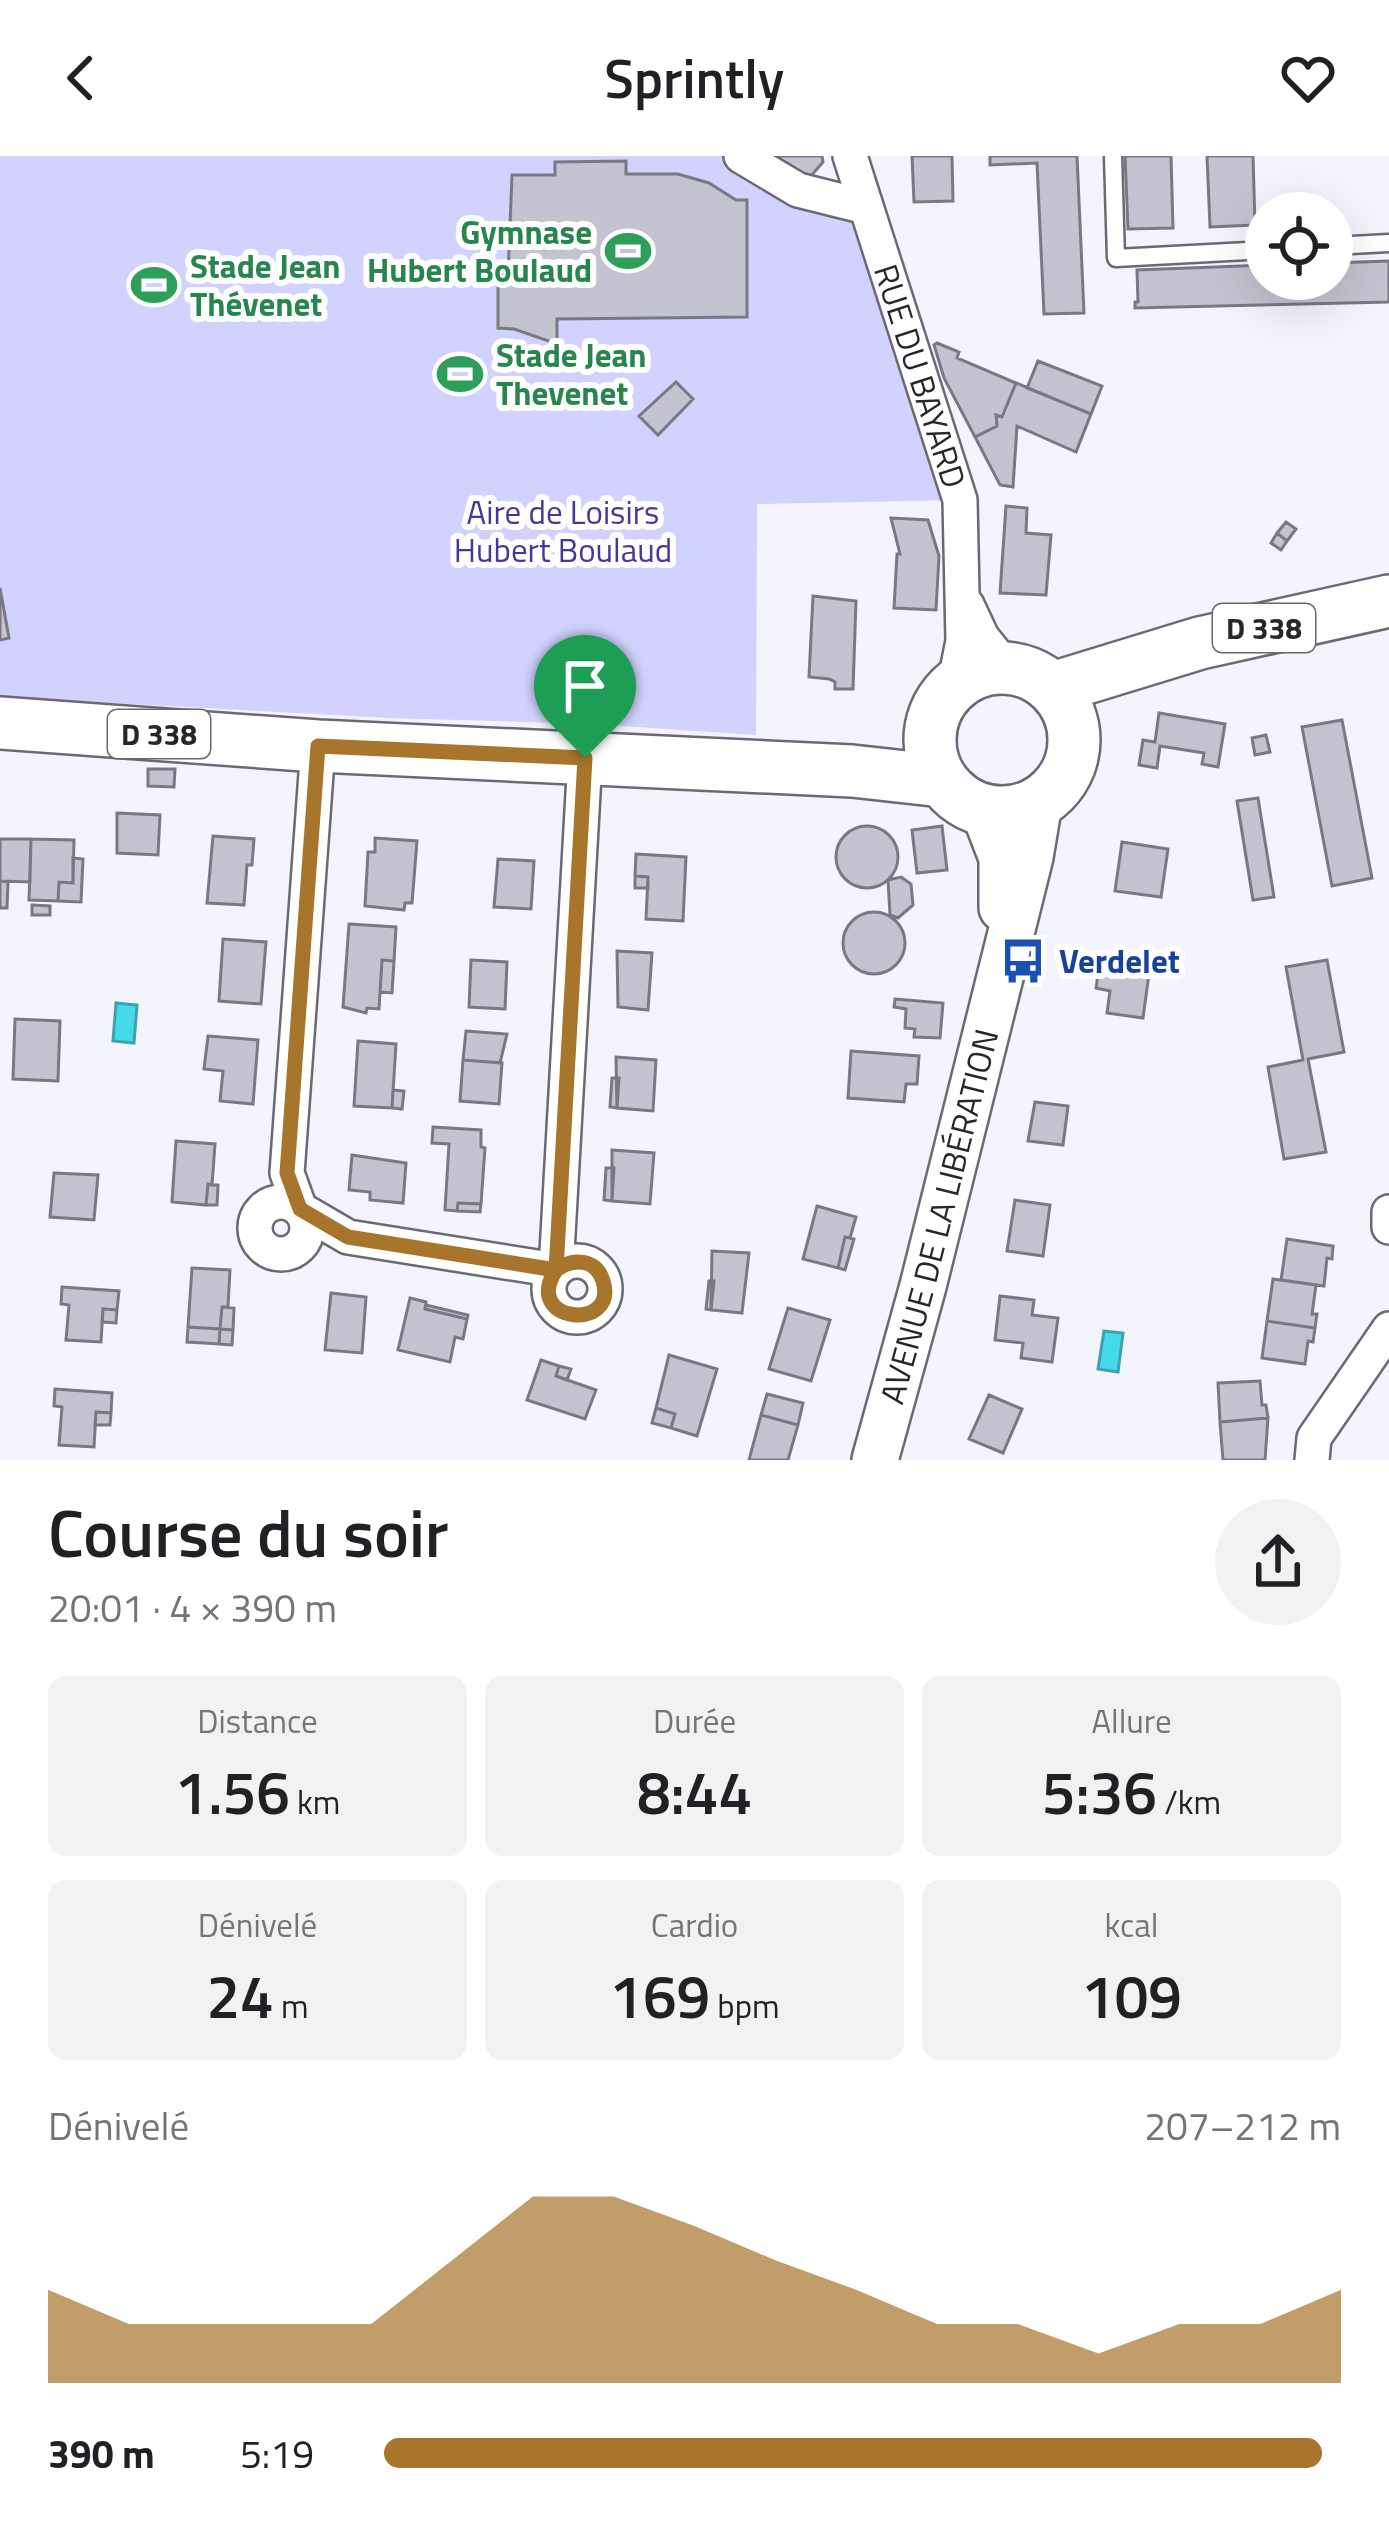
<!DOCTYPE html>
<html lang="fr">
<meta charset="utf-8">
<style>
body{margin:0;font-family:"Titillium Web",sans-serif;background:#f2f2f2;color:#202124;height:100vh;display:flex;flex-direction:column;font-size:45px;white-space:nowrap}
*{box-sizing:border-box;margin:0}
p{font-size:39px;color:#757577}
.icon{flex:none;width:66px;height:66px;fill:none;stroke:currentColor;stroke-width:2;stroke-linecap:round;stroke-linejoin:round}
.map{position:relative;height:1304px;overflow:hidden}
.panel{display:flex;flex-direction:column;background:#fff;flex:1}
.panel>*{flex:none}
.fabs{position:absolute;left:1245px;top:36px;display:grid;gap:24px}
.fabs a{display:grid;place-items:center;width:108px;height:108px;border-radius:50%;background:#fff;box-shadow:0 12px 48px #0002;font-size:60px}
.pin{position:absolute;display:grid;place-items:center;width:102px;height:102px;color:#fff;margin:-123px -51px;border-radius:50% 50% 50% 0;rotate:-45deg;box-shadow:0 0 12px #0007}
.pin .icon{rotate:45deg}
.round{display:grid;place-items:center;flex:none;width:126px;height:126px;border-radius:63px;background:#f2f2f2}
.headline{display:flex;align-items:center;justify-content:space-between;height:204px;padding:0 48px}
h1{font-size:66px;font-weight:600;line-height:90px}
.figures{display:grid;grid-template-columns:repeat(3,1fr);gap:18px;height:204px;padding:12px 48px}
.figures div{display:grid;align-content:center;border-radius:18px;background:#f2f2f2;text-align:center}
.figures b{font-size:60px;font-weight:600}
.figures small{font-size:33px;font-weight:400}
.figures p{font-size:33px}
.chart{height:336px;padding:24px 48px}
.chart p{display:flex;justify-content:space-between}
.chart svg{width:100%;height:216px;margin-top:12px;fill:#a7752b;opacity:.7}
ul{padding:0 48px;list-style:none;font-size:39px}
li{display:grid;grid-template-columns:192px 144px 1fr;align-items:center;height:90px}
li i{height:30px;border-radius:15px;background:#a7752b}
header{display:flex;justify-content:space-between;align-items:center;height:156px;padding:0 48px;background:#fff;font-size:54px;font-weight:600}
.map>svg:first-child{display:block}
.green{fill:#d1d2fd}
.water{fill:#45d9ea;stroke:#3ca4b1;stroke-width:3}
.building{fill:#c3c4cf;stroke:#787983;stroke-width:3}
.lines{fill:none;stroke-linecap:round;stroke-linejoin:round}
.lane-casing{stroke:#6a6a74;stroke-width:21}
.street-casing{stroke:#6a6a74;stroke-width:38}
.secondary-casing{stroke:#6a6a74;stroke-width:50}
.primary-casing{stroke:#6a6a74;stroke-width:56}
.lane{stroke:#fff;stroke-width:16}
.street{stroke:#fff;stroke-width:33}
.secondary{stroke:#fff;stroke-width:45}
.primary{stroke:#fff;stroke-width:51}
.route-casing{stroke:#fff;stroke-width:24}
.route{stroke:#a7752b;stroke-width:15}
.labels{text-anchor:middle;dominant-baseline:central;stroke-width:12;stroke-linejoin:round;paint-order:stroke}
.shield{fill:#fff;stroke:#68686b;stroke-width:3}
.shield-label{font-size:30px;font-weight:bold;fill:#27272b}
.leisure-label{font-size:33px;font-weight:bold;fill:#27864d;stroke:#fff;text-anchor:start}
.street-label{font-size:33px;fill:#27272b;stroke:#fff}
.park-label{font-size:33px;fill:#473799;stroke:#fff}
.transit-label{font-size:33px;font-weight:bold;fill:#164399;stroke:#fff;text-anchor:start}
</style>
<header><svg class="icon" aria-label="back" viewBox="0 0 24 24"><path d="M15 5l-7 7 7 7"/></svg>Sprintly<svg class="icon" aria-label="heart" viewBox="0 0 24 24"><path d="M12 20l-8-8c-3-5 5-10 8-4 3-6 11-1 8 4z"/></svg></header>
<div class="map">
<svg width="1389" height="1304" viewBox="0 0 1389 1304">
<rect width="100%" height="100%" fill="#f4f4fd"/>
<!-- green -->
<path class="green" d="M0,0H741L866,51L960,344L757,348L756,579L593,568L389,562L0,541Z"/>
<!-- water -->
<path class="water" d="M116,847L137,849L134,887L113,885Z
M1104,1175L1123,1177L1118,1216L1098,1213Z"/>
<!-- building -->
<path class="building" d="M773,0H822L823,6L810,21Z
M912,0H952L953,45L914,46Z
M990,0H1077L1084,157L1044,158L1037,7L990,9Z
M1125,0H1171L1173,72L1128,73Z
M1207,0H1253L1255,69L1210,71Z
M626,5V18H678L709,27L736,44H747V161L557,163V188L514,173L498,172V120H508L512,19H555V6Z
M1389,105V146L1135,152V146H1138L1137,114L1266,109V123H1332V107Z
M937,187L959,196L957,202L1016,227L1002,261L996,259L997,270L975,281L944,222L934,189Z
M1038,205L1102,230L1091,258L1027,232Z
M676,226L693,243L658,279L639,260Z
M1016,227L1091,258L1076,296L1017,270L1013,331L1000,329L975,281L997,270L996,259L1002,261Z
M1006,350L1027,352L1026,377L1051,379L1046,439L1000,437Z
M891,362L928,364L939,400L936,454L894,452L897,398H900Z
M1286,366L1296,373L1287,385L1277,377Z
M1277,377L1287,385L1281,394L1271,387Z
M0,432L9,482L0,484Z
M813,440L856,445L853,533H835V526L829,523L809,521Z
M1159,557L1225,568L1218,611L1202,608L1204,597L1160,590L1157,612L1139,609L1143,584L1155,586Z
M1342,564L1372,722L1332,730L1302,571Z
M1266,579L1270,596L1255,599L1252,582Z
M148,613H175L174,631L148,630Z
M1258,642L1274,741L1253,744L1237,645Z
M117,657L160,659L158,699L117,697Z
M836 701a31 31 0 1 1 62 0a31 31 0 1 1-62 0Z
M942,670L947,714L917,717L912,674Z
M213,680L254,683L252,709H247L244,749L207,747Z
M375,682L417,685L412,747H405L404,754L365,750L368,696H375Z
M0,683H31L30,726L0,725Z
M31,683L74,684L73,727L59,726L58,745L29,744Z
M1122,686L1168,693L1161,741L1115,735Z
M636,698L686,701L683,765L646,763L648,721L635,720Z
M73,702L83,703L81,746L58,745L59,726L73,727Z
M498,703L534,705L531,753L494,751Z
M635,720L648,721V732H635Z
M901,721L911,728L913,749L898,762L890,759L888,724Z
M0,725L8,726L7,752H0Z
M32,749L50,750V759H32Z
M843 787a31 31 0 1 1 62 0a31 31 0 1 1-62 0Z
M349,768L396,771L394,805L382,804L379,853L367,852L366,857L343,851Z
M223,783L266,786L261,848L219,845Z
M617,795L652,797L648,854L618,851Z
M1101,797L1151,803L1143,862L1107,857L1110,835L1096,832Z
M382,804L394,805L392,837L380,836Z
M471,804L507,806L505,853L469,851Z
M1327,804L1344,896L1308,903L1326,996L1284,1003L1268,911L1303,904L1286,811Z
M895,843L943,847L940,882L914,881L915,873L905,872L906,853L894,851Z
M15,863L60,865L58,925L13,923Z
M466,875L507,878L500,907L463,904Z
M208,880L258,884L253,948L220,945L223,915L204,913Z
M358,885L396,888L392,952L354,950Z
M851,895L919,900L917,928H906L904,946L848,942Z
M616,901L656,904L653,955L617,952Z
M463,904L502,907L499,948L460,945Z
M612,922H619L617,952L610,951Z
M393,934L404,935L402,953L392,952Z
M1035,946L1068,950L1063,989L1028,985Z
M433,971L481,974V991L485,992L481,1048L458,1047L457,1055L445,1054L449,988L432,987Z
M176,985L215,988L212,1029L208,1028L206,1049L172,1046Z
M612,994L654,997L650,1048L612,1045Z
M352,999L406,1007L403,1047L370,1044V1036L349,1034Z
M606,1012H614L612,1045L604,1044Z
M54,1017L98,1019L94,1064L50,1061Z
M208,1028L218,1029L217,1049H206Z
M1015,1044L1050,1049L1043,1100L1007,1095Z
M458,1047L481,1048L480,1056L457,1055Z
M817,1050L856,1061L850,1082L845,1081L838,1112L803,1103Z
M845,1081L854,1083L845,1114L838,1112Z
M1287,1083L1333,1090L1332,1103L1327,1102L1324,1130L1281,1124Z
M712,1095L749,1097L742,1157L711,1154Z
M192,1112L230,1114L228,1151H222L220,1173L188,1171Z
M1273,1123L1316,1129L1312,1158H1317L1315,1172L1267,1165Z
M709,1125H714L711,1154L706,1153Z
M62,1131L119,1135L117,1154L103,1153L101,1186L66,1184L69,1149L61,1148Z
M331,1137L366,1141L362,1197L325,1194Z
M1000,1140L1034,1144L1032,1159L1058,1162L1052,1206L1021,1202L1023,1187L995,1184Z
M410,1142L426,1146L425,1153L467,1163L463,1183L455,1181L450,1206L398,1194Z
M426,1149L468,1159L467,1163L425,1153Z
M222,1151L234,1152L233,1174L220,1173Z
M788,1152L830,1164L811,1225L769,1213Z
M103,1153L117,1154L116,1167L102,1166Z
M1267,1165L1315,1172L1313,1186L1308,1185L1305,1208L1262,1202Z
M188,1171L220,1173L219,1188L187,1186Z
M220,1173L233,1174L232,1189L219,1188Z
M669,1199L717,1213L697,1280L671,1272L675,1258L656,1252Z
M541,1204L559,1210L556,1220L596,1234L585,1263L527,1244Z
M559,1210L571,1213L567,1224L556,1220Z
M1260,1225L1262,1249H1266L1268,1262L1220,1266L1218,1227Z
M55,1233L112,1237L111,1257L96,1256L94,1291L59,1289L62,1251L54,1250Z
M767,1238L803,1247L798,1269L761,1259Z
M989,1239L1022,1253L1003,1297L969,1283Z
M656,1252L675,1258L671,1272L652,1267Z
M96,1256L111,1257L110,1269H95Z
M761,1259L798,1269L788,1304H749Z
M1268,1262L1265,1304H1223L1220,1266Z"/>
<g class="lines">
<!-- lane casing -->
<g class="lane-casing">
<path id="lane" d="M1113,0L1116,102L1266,94
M1332,90L1389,87"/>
</g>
<!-- street casing -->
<g class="street-casing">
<g id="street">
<path d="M741,0L798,34L866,51"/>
<path id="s1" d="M850,0L960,344L963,485L954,530"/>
<path d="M967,449L982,481L1006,511"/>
<path d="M318,590L287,1017L300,1053L348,1081L556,1114L585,602"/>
<circle cx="281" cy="1072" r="26"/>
<path d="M1389,1056V1071"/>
<circle cx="577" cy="1133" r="28"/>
<path d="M1312,1304L1314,1282L1389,1173"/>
</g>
</g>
<!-- secondary casing -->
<g class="secondary-casing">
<g id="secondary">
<path d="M984,655L1002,702V752"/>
<path id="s2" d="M875,1304L923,1130L1030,701L1039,647"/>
</g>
</g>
<!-- primary casing -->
<g class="primary-casing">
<path id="primary" d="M930 584a72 72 0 1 1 144 0a72 72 0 1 1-144 0Z
M1053,532L1200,487L1389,445
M0,567L318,590L852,615L942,625"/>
</g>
<!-- lane -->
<use href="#lane" class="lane"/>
<!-- street -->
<use href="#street" class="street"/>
<!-- secondary -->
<use href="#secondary" class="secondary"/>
<!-- primary -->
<use href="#primary" class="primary"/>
</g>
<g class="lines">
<!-- route casing -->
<g class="route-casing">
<path id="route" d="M585,602L318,590L287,1017L300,1053L348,1081L556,1114C572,1102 596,1102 603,1125C619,1176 521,1167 556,1114L585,602"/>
</g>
<!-- route -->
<use href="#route" class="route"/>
</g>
<!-- icons -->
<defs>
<g id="stadium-bare" transform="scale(3.6)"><path d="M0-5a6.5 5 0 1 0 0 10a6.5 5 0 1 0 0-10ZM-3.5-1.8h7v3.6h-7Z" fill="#2e9e5b" stroke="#fff" stroke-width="2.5" paint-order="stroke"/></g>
<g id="bus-bare" transform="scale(3.6)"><path d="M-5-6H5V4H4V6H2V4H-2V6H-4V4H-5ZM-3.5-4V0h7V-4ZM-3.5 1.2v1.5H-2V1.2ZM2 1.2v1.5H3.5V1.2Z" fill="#1a4fb4" stroke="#fff" stroke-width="2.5" paint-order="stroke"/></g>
</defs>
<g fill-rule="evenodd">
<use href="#stadium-bare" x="628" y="95"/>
<use href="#stadium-bare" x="154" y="129"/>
<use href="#stadium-bare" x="460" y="218"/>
<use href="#bus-bare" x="1023" y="805"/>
</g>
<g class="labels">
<!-- shield labels -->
<g class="shield">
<rect x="1213" y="448" width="102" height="48" rx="9"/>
<rect x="108" y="554" width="102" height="48" rx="9"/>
</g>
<g class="shield-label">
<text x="1264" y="472">D 338</text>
<text x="159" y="578">D 338</text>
</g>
<!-- leisure labels -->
<g class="leisure-label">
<text x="592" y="76" text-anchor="end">Gymnase<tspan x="592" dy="38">Hubert Boulaud</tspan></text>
<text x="190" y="110">Stade Jean<tspan x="190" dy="38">Thévenet</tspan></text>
<text x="496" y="199">Stade Jean<tspan x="496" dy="38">Thevenet</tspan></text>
</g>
<!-- street labels -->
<g class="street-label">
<text stroke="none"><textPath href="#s1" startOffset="231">RUE DU BAYARD</textPath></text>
<text stroke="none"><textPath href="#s2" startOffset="252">AVENUE DE LA LIBÉRATION</textPath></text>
</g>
<!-- park labels -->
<g class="park-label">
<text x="563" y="356">Aire de Loisirs<tspan x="563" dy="38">Hubert Boulaud</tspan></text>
</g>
<!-- transit labels -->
<g class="transit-label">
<text x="1059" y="805">Verdelet</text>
</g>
</g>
</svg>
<div class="fabs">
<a><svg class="icon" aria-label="locate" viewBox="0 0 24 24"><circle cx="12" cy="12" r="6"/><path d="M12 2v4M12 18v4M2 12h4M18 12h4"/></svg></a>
</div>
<div class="pin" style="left:585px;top:602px;background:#1e9e55"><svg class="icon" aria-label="arrive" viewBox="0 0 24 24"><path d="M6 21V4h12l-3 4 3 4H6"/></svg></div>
</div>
<section class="panel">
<div class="headline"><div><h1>Course du soir</h1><p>20:01 · 4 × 390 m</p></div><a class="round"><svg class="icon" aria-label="share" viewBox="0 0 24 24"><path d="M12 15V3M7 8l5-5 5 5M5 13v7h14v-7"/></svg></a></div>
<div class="figures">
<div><p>Distance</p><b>1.56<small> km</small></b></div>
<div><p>Durée</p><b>8:44</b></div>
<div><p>Allure</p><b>5:36<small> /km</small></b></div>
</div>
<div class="figures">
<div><p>Dénivelé</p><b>24<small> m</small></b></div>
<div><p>Cardio</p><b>169<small> bpm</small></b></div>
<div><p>kcal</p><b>109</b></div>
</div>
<div class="chart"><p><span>Dénivelé</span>207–212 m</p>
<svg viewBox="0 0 160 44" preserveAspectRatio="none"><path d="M0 44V25L10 32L20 32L30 32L40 32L50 19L60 6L70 6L80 12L90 19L100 25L110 32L120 32L130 38L140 32L150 32L160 25V44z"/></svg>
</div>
<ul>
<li><b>390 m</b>5:19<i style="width:98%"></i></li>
</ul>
</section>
